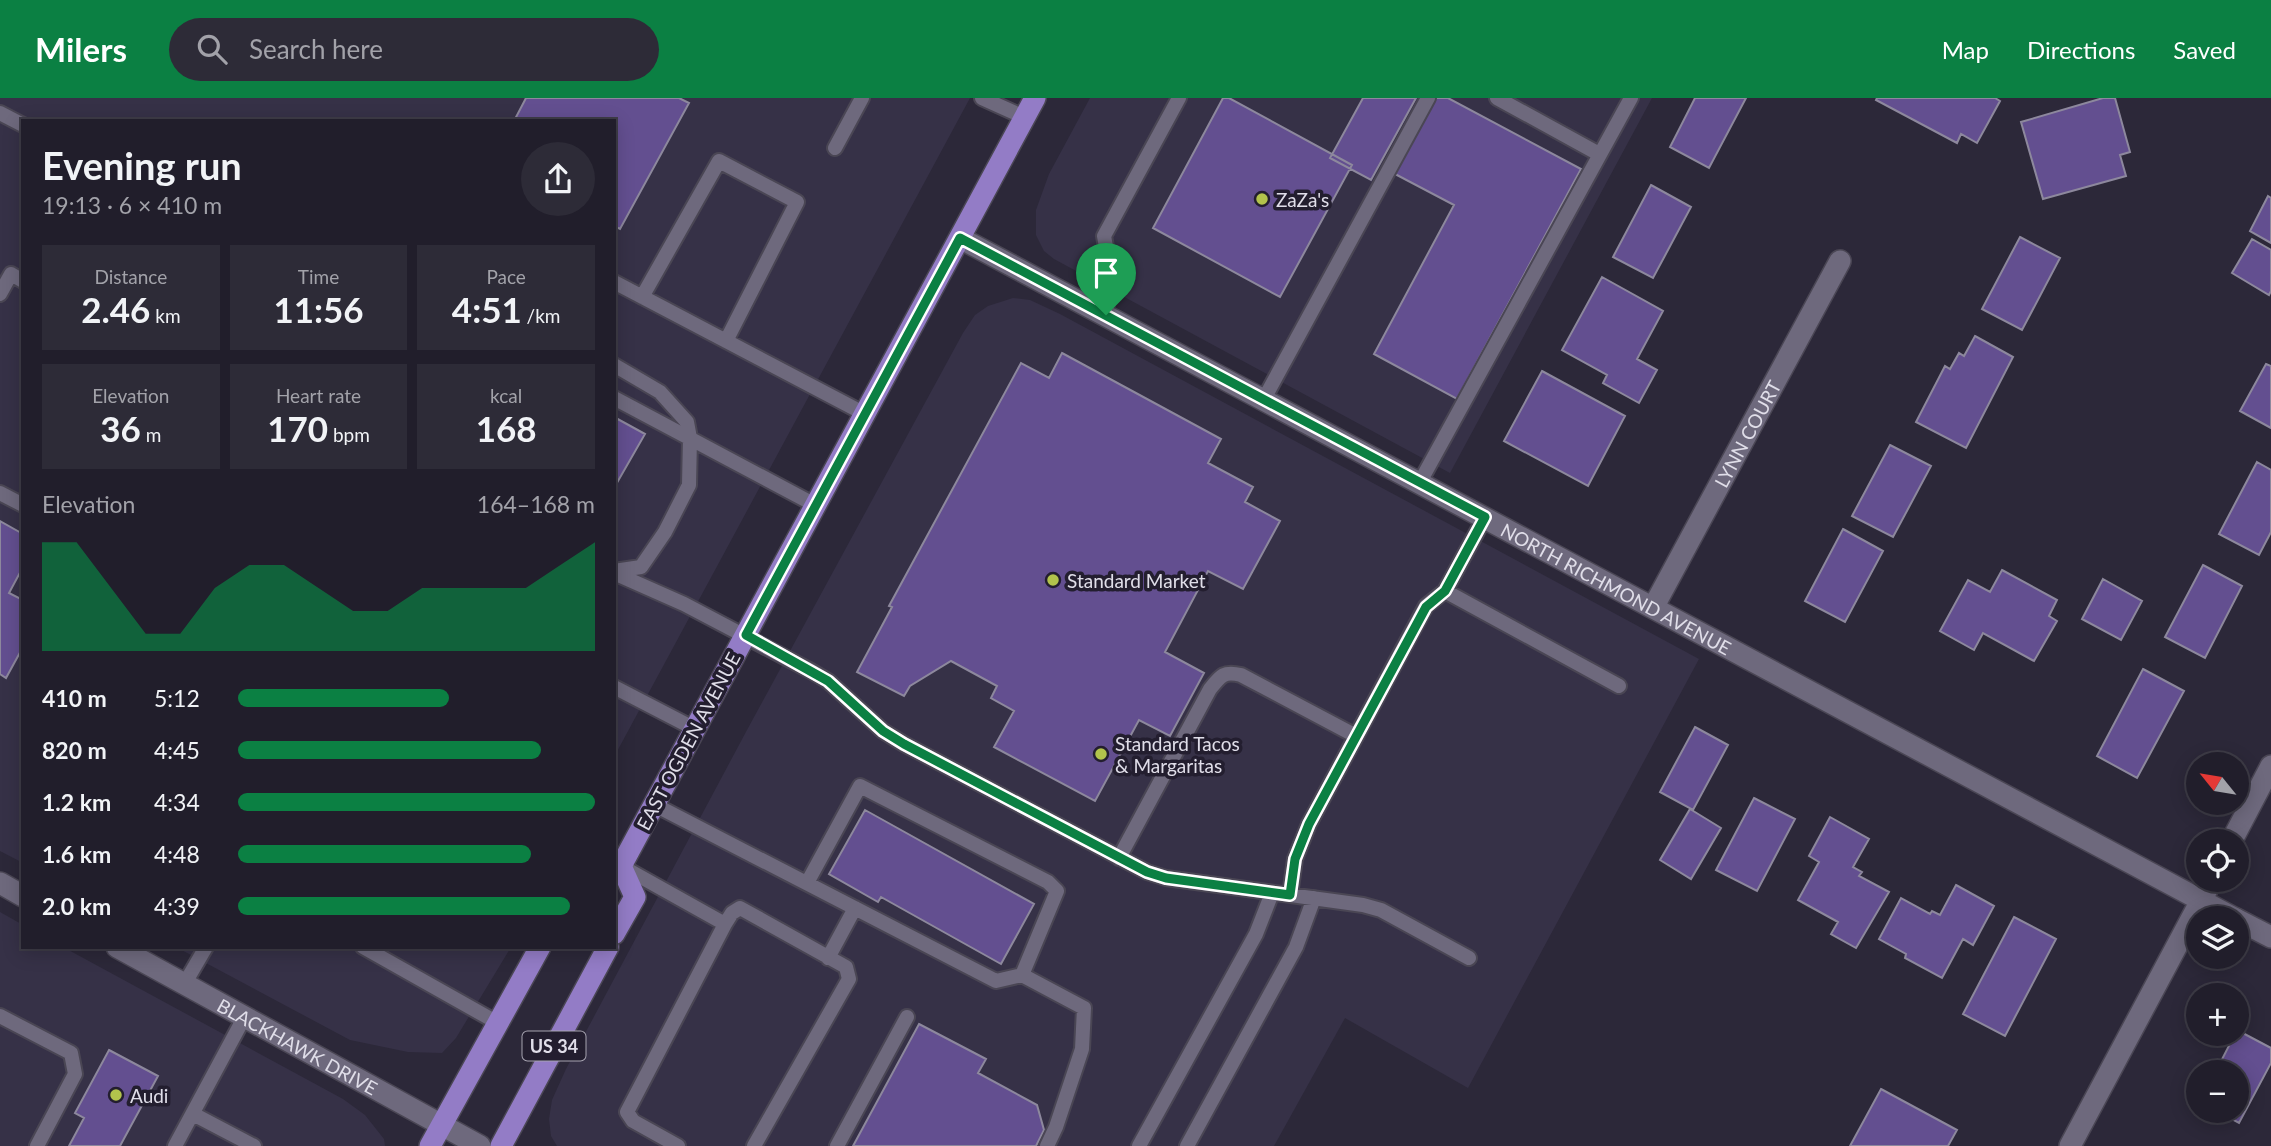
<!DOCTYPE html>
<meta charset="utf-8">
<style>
body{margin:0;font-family:Lato,sans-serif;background:#2d2b37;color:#f1f3f6;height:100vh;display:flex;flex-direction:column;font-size:26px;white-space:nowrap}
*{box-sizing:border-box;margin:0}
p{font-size:23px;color:#a2a2a9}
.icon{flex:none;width:38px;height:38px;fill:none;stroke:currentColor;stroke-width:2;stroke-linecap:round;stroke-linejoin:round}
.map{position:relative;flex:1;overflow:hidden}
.panel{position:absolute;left:21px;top:21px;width:595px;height:830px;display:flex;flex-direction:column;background:#211e2b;border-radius:0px;box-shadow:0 4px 18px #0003,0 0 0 2px #3e3c47}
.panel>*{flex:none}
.needle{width:46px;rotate:300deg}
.fabs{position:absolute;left:2186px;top:654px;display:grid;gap:14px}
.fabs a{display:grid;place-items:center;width:63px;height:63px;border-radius:50%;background:#211e2b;box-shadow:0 4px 18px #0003,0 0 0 2px #3e3c47;font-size:35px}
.pin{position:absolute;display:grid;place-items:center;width:60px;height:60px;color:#fff;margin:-72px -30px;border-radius:50% 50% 50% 0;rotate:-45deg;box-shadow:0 0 7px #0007}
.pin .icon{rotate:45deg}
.round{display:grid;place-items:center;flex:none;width:74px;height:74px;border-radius:37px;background:#2d2b37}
.headline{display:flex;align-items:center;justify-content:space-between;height:119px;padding:0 21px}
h1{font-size:38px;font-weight:700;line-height:52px}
.figures{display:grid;grid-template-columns:repeat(3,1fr);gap:10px;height:119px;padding:7px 21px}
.figures div{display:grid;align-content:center;border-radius:0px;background:#2d2b37;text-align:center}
.figures b{font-size:35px;font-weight:700}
.figures small{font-size:19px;font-weight:400}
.figures p{font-size:19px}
.chart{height:196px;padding:14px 21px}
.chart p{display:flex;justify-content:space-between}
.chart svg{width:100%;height:126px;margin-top:7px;fill:#0b8043;opacity:.7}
ul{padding:0 21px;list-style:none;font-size:23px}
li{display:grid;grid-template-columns:112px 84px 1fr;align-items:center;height:52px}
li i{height:18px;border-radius:9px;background:#0b8043}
header{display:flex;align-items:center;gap:42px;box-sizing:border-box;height:98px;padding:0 35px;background:#0b8043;color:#fff}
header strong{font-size:33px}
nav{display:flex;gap:38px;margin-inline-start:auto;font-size:24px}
.search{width:490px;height:63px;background:#2d2b37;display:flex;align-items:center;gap:18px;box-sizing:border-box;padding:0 24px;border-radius:38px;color:#a2a2a9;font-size:26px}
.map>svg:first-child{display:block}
.built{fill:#363147}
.building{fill:#634f90;stroke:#8d889d;stroke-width:2}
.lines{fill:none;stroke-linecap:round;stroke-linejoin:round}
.lane-casing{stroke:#4a4654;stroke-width:18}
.street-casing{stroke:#4a4654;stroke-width:24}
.primary-casing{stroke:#4a4654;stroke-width:24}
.lane{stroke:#6e697d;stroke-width:14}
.street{stroke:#6e697d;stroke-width:21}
.primary{stroke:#937cc6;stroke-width:21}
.route-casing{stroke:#fff;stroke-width:14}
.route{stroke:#0b8043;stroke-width:9}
.poi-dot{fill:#b2c34c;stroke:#231e2f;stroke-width:2.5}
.labels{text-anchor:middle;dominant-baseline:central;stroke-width:7;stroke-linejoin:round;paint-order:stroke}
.shield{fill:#231e2f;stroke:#a7a4b1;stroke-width:2}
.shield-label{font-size:18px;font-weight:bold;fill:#e0dee9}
.poi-label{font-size:19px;fill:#e0dee9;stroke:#231e2f;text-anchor:start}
.street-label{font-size:19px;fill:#e0dee9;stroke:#231e2f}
</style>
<header>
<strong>Milers</strong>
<div class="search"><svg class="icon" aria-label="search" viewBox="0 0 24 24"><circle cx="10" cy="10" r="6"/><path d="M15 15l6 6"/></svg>Search here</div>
<nav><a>Map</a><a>Directions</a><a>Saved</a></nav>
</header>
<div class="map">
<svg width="2271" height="1048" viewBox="0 0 2271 1048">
<rect width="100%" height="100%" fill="#2c2839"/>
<!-- built -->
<path class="built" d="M0,0H970L614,659V23H23V765L0,753Z
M1090,0H1652L1450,375L1054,161L1044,153L1036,137V112L1049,76Z
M1013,200L1030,202L1060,216L1699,561L1468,990L1345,920L1274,1048H557L551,1038L549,1021L552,1002L566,971L747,632L963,235L975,217L988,208Z
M0,814L23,827V849H63L343,1001L365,1017L384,1041L385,1048H0Z
M176,849H511L456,940L442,955L408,954L350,942Z"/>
<!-- building -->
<path class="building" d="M526,0H679L689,5L620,131L614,128V23H514Z
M1223,0H1229L1352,67L1280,199L1153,130Z
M1363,0H1416L1371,82L1330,60Z
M1436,0H1448L1581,71L1457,301L1374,256L1454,107L1395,76Z
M1695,0H1746L1709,70L1670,49Z
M1877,0H1995L2000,3L1977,45L1961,36L1957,45L1876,2Z
M2103,0H2115L2130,54L2120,57L2126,78L2043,101L2021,24Z
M1651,87L1691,109L1653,180L1613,159Z
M2268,98L2271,100V145L2250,133Z
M2020,139L2060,160L2022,232L1982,211Z
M2252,141L2271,152V193L2269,197L2232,175Z
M1602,179L1663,213L1637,261L1657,272L1639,305L1603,285L1607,277L1562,252Z
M1975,238L2013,259L1966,350L1916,324L1945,268L1950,271L1959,255L1964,258Z
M1062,255L1221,341L1208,365L1253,389L1245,404L1280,423L1243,491L1208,473L1165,554L1204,575L1170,638L1139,622L1095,703L994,649L1014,613L991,600L997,588L951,563L910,588L904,598L857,574L892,509L889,508L1021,265L1049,280Z
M2266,266L2271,268V330L2240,313Z
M1542,273L1625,318L1588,388L1504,343Z
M614,319L645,336L614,390Z
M1890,347L1931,368L1893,439L1852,418Z
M2257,364L2271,372V434L2259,457L2219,436Z
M0,423L23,436V469L9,495L23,502V549L6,580L0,576Z
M1843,431L1883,453L1845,524L1805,503Z
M2203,467L2242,488L2205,560L2165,539Z
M2002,472L2057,502L2049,518L2057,523L2034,563L1983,535L1974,552L1940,533L1968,482L1990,494Z
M2103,481L2142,503L2121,542L2082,521Z
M2143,571L2184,593L2137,680L2097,658Z
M1695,629L1728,647L1693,712L1660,694Z
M1754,700L1795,721L1757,793L1716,772Z
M1690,711L1721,730L1691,781L1660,762Z
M865,712L1034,806L1001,866L881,799L878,804L829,776Z
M1830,719L1869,741L1853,769L1862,774L1859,778L1889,794L1856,850L1831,836L1838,824L1798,802L1819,764L1809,758Z
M1956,787L1994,808L1973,847L1963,841L1942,880L1905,860L1906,856L1879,841L1901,800L1930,816L1932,813L1940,817Z
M2014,819L2056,841L2005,938L1963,916Z
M919,926L986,961L978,975L1037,1007L1044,1032L1036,1048H853Z
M2237,932L2271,950V965L2239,1025L2217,1013H2236V975H2215Z
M109,952L158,978L120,1048H69L84,1020L75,1015Z
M1881,991L1957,1032L1948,1048H1850Z"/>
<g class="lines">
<!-- lane casing -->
<g class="lane-casing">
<path id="lane" d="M982,0L1024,19
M1497,0L1599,56
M0,15L23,27
M835,50L862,0
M614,184L865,316
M0,196L11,176L23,183
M642,199L719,63L797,104L726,243
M1106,217L1109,165L1104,138L1179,0
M614,267L660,294L687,324L690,340L689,387L665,434L641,469L614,473
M614,300L815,407
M1264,301L1428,0
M1420,384L1631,0
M0,395L23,407
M614,475L684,506L811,573L828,583L883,633L904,646L1147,774L1166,780L1363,807L1381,812L1469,860
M1445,493L1619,588
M614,589L695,631
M653,706L996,883L1022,877L1057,793L1048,784L860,688L807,785
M1119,760L1210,591C1221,577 1224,573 1241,577L1356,638
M623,769L725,826
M1290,797L1295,761L1309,726L1426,508L1445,493L1485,419
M363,849L498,925
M828,860L855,810
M1022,877L1084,910L1082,951L1056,1029L1047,1048
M185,885L206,849
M0,918L71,955L75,976L37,1048
M193,1016L254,1048
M175,1048L245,918
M678,1048L633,1023L627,1014L725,826L732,815L740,810L846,869L849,881L754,1048
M837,1048L907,919
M1139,1048L1256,836L1272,795
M1187,1048L1296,849L1314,800"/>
</g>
<!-- street casing -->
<g class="street-casing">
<g id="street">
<path id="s1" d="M960,140L2236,821"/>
<path id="s2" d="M1654,508L1840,163"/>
<path d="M2231,744L2271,668"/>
<path d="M0,785L23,798"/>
<path d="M2236,821L2271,839"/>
<path id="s3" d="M117,849L480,1048"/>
<path d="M2070,1048L2212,782"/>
</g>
</g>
<!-- primary casing -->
<g class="primary-casing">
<path id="primary" d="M621,768L1035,0
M614,836L635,799L621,768
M430,1048L540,849
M501,1048L608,849"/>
</g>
<!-- lane -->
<use href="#lane" class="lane"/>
<!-- street -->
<use href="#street" class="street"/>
<!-- primary -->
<use href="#primary" class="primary"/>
</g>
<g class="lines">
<!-- route casing -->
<g class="route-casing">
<path id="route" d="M960,140L1485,419L1445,493L1426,509L1309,726L1295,761L1290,797L1166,780L1147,774L904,646L883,633L828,583L746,537Z"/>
</g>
<!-- route -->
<use href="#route" class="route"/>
</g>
<!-- markers -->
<g class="poi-dot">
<circle cx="1262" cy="101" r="7"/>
<circle cx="1053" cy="482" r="7"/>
<circle cx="1101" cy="656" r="7"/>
<circle cx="116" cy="997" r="7"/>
</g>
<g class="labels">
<!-- shield labels -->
<rect class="shield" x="522.5" y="933.5" width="63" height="29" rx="5"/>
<g class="shield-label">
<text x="554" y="948">US 34</text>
</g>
<!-- poi labels -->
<g class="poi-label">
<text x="1276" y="101">ZaZa's</text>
<text x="1067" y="482">Standard Market</text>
<text x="1115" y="645">Standard Tacos<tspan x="1115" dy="22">&amp; Margaritas</tspan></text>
<text x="130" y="997">Audi</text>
</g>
<!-- street labels -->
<g class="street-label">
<text stroke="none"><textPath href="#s2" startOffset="196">LYNN COURT</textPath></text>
<text stroke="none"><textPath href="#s1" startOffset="744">NORTH RICHMOND AVENUE</textPath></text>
<text transform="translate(688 643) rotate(-62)">EAST OGDEN AVENUE</text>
<text stroke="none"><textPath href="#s3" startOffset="206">BLACKHAWK DRIVE</textPath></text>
</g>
</g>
</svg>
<div class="fabs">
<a><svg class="needle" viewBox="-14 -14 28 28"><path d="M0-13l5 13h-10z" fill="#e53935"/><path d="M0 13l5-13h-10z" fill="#a2a2a9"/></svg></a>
<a><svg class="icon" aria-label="locate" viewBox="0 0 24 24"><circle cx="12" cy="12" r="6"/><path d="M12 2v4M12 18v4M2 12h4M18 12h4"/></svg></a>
<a><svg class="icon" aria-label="layers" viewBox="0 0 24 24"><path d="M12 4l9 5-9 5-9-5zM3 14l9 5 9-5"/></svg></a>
<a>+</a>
<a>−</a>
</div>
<div class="pin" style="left:1106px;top:217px;background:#1e9e55"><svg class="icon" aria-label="arrive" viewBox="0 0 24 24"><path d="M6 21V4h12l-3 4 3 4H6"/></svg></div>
<section class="panel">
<div class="headline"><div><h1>Evening run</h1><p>19:13 · 6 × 410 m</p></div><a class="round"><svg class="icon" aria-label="share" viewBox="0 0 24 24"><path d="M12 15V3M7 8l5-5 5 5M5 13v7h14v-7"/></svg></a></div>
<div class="figures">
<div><p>Distance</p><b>2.46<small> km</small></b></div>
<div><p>Time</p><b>11:56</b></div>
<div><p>Pace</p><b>4:51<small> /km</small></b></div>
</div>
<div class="figures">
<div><p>Elevation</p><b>36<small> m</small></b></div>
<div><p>Heart rate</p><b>170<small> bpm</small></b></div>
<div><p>kcal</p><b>168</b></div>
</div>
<div class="chart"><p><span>Elevation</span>164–168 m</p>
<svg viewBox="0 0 160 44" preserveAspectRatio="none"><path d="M0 44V6L10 6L20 22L30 38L40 38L50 22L60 14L70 14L80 22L90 30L100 30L110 22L120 22L130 22L140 22L150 14L160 6V44z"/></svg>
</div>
<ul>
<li><b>410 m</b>5:12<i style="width:59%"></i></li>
<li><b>820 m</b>4:45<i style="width:85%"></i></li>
<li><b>1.2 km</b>4:34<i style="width:100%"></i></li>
<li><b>1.6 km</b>4:48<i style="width:82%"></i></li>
<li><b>2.0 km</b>4:39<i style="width:93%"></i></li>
</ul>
</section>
</div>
